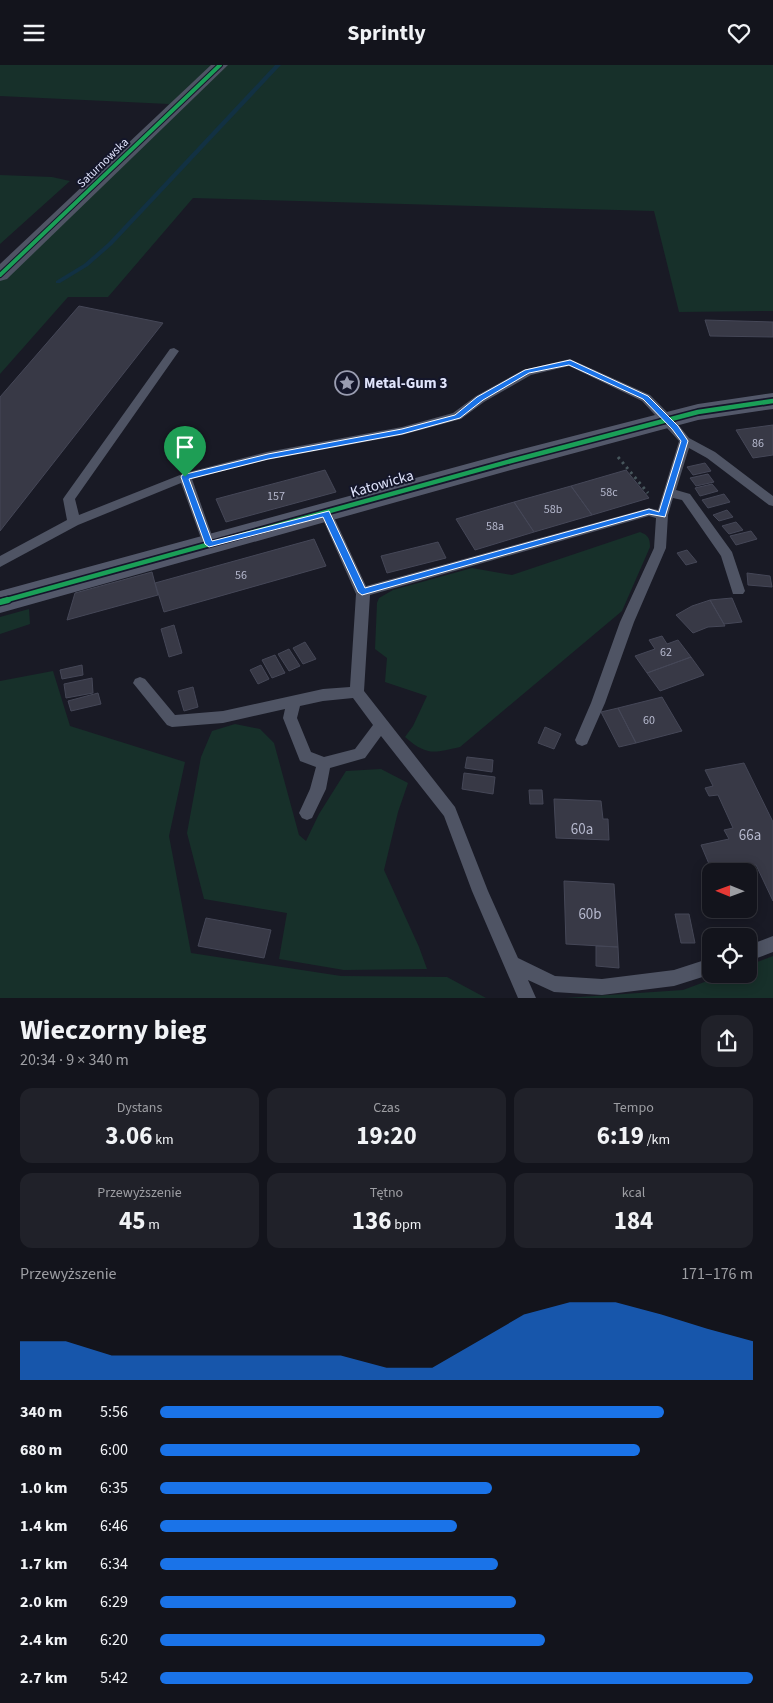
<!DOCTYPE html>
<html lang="pl">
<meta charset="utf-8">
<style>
body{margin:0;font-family:"Source Sans 3",sans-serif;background:#202129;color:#f1f3f6;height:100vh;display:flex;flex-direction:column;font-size:19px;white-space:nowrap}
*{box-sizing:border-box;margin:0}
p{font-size:16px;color:#9d9ea3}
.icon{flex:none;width:28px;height:28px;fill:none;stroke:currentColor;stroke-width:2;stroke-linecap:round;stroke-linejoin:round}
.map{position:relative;height:933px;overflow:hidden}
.sheet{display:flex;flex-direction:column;background:#13141c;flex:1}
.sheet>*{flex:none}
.needle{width:32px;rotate:271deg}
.tools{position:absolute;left:702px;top:798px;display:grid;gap:10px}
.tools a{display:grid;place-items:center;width:55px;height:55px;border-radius:10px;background:#13141c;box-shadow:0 2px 12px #0003,0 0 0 1px #32333b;font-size:25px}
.pin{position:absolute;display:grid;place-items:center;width:42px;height:42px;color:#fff;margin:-51px -21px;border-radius:50% 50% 50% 0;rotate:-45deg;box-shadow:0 0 5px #0007}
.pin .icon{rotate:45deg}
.round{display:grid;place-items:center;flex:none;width:52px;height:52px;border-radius:15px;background:#202129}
.head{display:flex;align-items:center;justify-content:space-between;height:85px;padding:0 20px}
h1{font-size:28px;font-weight:700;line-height:38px}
.figures{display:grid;grid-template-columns:repeat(3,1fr);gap:8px;height:85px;padding:5px 20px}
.figures div{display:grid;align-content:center;border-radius:12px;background:#202129;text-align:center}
.figures b{font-size:25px;font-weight:700}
.figures small{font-size:14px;font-weight:400}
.figures p{font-size:14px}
.chart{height:140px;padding:10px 20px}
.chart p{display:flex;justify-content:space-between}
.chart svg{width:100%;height:90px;margin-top:5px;fill:#1a73e8;opacity:.7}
ul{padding:0 20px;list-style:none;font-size:16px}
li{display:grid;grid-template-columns:80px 60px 1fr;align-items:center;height:38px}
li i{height:12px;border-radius:6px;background:#1a73e8}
header{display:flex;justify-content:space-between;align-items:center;height:65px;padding:0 20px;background:#13141c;font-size:22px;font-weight:700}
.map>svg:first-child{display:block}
.green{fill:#17302a}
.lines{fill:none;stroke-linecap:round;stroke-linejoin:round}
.stream{fill:#123143;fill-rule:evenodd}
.building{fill:#383946;stroke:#454757}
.path{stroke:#47565c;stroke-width:3;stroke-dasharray:2.5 4;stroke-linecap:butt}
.lane{fill:#4f5464;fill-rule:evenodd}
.street{fill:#4f5464;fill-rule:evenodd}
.secondary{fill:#53586a;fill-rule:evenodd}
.cycleway-far2-casing{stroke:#14162a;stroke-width:6}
.cycleway-far1-casing{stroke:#14162a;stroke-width:8}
.cycleway-casing{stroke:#14162a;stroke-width:9}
.cycleway-far2{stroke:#1a9f57;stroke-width:4}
.cycleway-far1{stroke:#1a9f57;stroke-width:4.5}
.cycleway{stroke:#1a9f57;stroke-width:6}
.route{fill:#1a73e8;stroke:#fff;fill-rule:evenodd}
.labels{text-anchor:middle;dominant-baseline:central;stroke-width:4;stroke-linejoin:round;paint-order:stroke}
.far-street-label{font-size:12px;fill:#e0e4fc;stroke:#14162a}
.number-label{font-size:12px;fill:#b6b9ce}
.poi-label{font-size:15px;font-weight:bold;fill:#e0e4fc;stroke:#14162a;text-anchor:start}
.street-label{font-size:15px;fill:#e0e4fc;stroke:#14162a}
.near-number-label{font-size:15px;fill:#b6b9ce}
</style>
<header><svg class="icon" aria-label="menu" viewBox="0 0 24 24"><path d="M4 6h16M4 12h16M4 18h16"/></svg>Sprintly<svg class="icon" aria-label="heart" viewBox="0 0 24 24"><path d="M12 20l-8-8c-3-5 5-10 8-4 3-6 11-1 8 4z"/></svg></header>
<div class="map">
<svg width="773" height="933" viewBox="0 0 773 933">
<rect width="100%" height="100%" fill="#191a25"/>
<!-- green -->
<path class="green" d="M0,0H773V246L679,247L654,146L193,133L108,232H68L0,309V214L169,39L0,31Z
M0,110L52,112L70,116L0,179Z
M640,467C648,470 650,473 650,482L622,546L460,682C433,688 427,691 405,672L413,661L427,631L385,617L387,593L375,584L377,538L379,533L393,525L472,503L512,510Z
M29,544L30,559L0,569V552Z
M53,606L70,661L185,697L169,771L191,888L341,911L447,912L486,933H0V616Z
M235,659L260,664L274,678L299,770L306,776L319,749L346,706L381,704L408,718L398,747L384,805L419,882L427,904L344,905L279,894L287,848L204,834L187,768L201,692L212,666Z
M773,891V933H565L683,925L726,909H749V900Z"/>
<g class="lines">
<!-- stream -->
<path class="stream" d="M275,0H281L112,180L88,201L60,218H56V216L84,199L108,178Z"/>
</g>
<!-- building -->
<path class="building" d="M79,241L163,258L0,466V332Z
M705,255L773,257V272L710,271Z
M773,360V390L753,393L736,365Z
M705,398L711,406L693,410L687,402Z
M325,405L336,427L226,457L216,434Z
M626,405L649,433L592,450L571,421Z
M708,409L714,417L696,421L690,413Z
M712,419L718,426L700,431L695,423Z
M571,421L592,450L534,467L514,437Z
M724,429L730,437L708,443L702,435Z
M514,437L534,467L475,485L456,454Z
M727,445L733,452L719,456L713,450Z
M736,457L743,465L729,469L722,461Z
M751,466L757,474L736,480L730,471Z
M314,474L326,501L164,547L155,518Z
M438,477L446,493L387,508L381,491Z
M687,485L697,497L686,500L677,488Z
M152,507L158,530L67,555L75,528Z
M747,508L770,511L772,522L748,520Z
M732,533L742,557L724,559L710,535Z
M710,535L725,561L708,562L693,568L676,550L692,541Z
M174,560L182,588L169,592L161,564Z
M662,571L667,579L678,575L691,592L647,608L635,591L655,584L649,575Z
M305,577L316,594L303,599L293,583Z
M289,584L300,601L289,606L278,589Z
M275,590L285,608L272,613L262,595Z
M691,592L704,610L660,626L647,608Z
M82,600L83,610L62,614L60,605Z
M261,600L269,614L258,619L250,605Z
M92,613L93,628L66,633L64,619Z
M193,622L198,642L184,646L178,626Z
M98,628L101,639L71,646L68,636Z
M662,632L682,666L636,678L618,643Z
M618,643L636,678L619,682L601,647Z
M545,662L561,669L554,684L538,678Z
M467,692L493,695L492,707L465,703Z
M744,698L773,757V836L756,800L722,806H712L701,780L729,774L724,765L733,763L718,730L709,731L705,723L713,721L705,705Z
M464,708L495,712L493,729L462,724Z
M529,725H542L543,739H530Z
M554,734L601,736L603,754H608L609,775L556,773Z
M564,816L614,819L618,882L566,879Z
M675,849H689L695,878H681Z
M206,853L271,865L264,893L198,881Z
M596,881L618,882L619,903L596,901Z"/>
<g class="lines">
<!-- path -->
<path class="path" d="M618,392L648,428"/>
<!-- lane -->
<path class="lane" d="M174,283L179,286L75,434L79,450L185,408L267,387L402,362L453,348L476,331L523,305L570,294L650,330L672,352L689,373L715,387L773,431V441L769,440L707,393L689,383L676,425L690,429L732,487L745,526L743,529H733L721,491L682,435L673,433L668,450L666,483L634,557L605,638L587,679L582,681L577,679L575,675L591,638L620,557L654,483L656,453L649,451L370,530L364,626L455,742L488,826L518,893L555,911L602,914L674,905L711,893L712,909L674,921L602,930L554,927L528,915L536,933H518L472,826L444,751L381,671L365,693L330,703L326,724L312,753L307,755L302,753L299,748L310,724L316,702L300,696L283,653L285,644L223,658L172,662L167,660L133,618L135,614L140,612L145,614L175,650L223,646L323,624L350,622L356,529L320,448L322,445L326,444L332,448L366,521L649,443L658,445L679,376L642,336L569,301L531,310L484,337L461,354L402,370L267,395L192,414L215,479L213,482H205L203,479L181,418L78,460L0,502V491L67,455L63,434L65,431L170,284ZM353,633L373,660L355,684L324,692L311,687L297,653L300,641L323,636Z
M773,871V887L749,896V880Z"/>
<!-- street -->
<path class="street" d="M211,0H228L7,214L0,216V199Z"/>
<!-- secondary -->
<path class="secondary" d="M773,328V344L698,355L511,405L0,548V526L511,387L698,339Z"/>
<!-- cycleway-far2 casing -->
<g class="cycleway-far2-casing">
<path id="cycleway-far2" d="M0,210L220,0"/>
</g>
<!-- cycleway-far1 casing -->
<g class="cycleway-far1-casing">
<path id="cycleway-far1" d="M3,536L511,396L698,347L773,336"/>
</g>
<!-- cycleway casing -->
<g class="cycleway-casing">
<path id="cycleway" d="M0,537L8,535"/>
</g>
<!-- cycleway-far2 -->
<use href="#cycleway-far2" class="cycleway-far2"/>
<!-- cycleway-far1 -->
<use href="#cycleway-far1" class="cycleway-far1"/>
<!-- cycleway -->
<use href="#cycleway" class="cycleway"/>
</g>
<!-- route -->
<path class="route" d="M570,295L648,331L678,361L688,376L665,452L649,449L362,530L358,527L323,452L209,482L205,479L181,412L182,410L268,389L402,364L455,350L477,332L525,305ZM569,300L643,334L672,364L681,376L659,447L649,444L365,523L329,446L212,476L189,414L268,394L402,369L460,353L483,335L529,308Z"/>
<!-- icons -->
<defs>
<g id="sight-ring" transform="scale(1.25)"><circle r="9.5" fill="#14162a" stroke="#9a9db1" stroke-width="1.5"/><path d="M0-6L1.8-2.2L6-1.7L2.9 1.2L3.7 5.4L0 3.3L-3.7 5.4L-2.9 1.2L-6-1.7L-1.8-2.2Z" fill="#9a9db1"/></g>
</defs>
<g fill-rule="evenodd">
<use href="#sight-ring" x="347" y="318"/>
</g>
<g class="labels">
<!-- far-street labels -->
<g class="far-street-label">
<text transform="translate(103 98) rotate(-44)">Saturnowska</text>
</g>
<!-- number labels -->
<g class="number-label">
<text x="758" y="378">86</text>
<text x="609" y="427">58c</text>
<text x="276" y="431">157</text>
<text x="553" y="444">58b</text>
<text x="495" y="461">58a</text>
<text x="241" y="510">56</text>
<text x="666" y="587">62</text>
<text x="649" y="655">60</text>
</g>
<!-- poi labels -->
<g class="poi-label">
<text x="364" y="318">Metal-Gum 3</text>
</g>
<!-- street labels -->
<g class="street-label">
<text transform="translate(382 419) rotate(-16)">Katowicka</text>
</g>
<!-- near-number labels -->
<g class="near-number-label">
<text x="582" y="764">60a</text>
<text x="750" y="770">66a</text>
<text x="590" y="849">60b</text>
</g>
</g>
</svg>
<div class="tools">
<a><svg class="needle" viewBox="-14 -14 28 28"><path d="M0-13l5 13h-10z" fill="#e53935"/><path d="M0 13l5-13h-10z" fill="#9d9ea3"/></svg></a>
<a><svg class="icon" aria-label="locate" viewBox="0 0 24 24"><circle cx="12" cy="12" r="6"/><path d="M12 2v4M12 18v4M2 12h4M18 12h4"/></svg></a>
</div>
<div class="pin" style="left:185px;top:412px;background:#1e9e55"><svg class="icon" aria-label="arrive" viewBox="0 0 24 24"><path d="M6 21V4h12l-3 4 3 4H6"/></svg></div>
</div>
<section class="sheet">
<div class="head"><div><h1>Wieczorny bieg</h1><p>20:34 · 9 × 340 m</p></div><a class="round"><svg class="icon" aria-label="share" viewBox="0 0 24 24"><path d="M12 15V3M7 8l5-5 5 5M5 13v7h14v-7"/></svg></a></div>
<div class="figures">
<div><p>Dystans</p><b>3.06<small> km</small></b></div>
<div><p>Czas</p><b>19:20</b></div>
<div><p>Tempo</p><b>6:19<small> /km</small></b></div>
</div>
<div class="figures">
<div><p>Przewyższenie</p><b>45<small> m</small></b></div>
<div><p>Tętno</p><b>136<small> bpm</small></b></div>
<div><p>kcal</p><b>184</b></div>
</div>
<div class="chart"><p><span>Przewyższenie</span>171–176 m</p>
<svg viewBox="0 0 160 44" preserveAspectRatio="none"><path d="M0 44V25L10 25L20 32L30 32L40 32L50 32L60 32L70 32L80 38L90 38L100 25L110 12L120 6L130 6L140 12L150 19L160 25V44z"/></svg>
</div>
<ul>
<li><b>340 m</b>5:56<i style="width:85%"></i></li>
<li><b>680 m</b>6:00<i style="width:81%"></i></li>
<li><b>1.0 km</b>6:35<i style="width:56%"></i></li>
<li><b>1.4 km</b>6:46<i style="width:50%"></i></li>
<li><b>1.7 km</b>6:34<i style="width:57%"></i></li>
<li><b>2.0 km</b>6:29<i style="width:60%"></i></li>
<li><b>2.4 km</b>6:20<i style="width:65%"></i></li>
<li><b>2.7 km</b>5:42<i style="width:100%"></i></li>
</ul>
</section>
